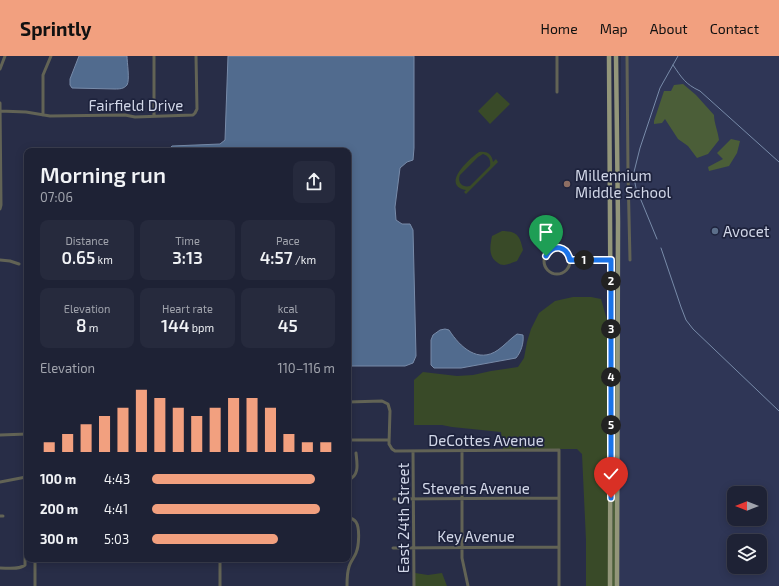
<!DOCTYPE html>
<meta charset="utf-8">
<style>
body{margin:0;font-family:"Exo 2",sans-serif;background:#262a3d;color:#f1f3f6;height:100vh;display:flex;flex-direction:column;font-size:15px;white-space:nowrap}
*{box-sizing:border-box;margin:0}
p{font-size:13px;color:#a1a4ad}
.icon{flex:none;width:22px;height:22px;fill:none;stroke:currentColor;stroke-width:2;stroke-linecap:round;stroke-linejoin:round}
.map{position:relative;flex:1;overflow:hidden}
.details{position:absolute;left:24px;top:92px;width:327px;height:414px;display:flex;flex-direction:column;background:#1e2235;border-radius:8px;box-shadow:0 2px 10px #0003,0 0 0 1px #3c3f50}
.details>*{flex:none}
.needle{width:26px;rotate:270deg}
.buttons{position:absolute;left:727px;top:430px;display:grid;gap:8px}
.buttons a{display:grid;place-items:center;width:40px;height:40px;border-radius:8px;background:#1e2235;box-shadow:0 2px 10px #0003,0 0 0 1px #3c3f50;font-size:20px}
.pin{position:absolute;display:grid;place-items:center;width:34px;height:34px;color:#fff;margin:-41px -17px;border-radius:50% 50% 50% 0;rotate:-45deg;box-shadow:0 0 4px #0007}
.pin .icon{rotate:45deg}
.km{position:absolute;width:20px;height:20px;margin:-10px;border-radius:50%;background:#222;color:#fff;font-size:11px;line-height:20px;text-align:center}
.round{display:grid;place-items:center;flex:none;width:42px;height:42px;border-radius:8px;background:#262a3d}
.headline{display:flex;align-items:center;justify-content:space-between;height:68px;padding:0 16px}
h1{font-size:22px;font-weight:600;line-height:30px}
.metrics{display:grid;grid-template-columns:repeat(3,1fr);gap:6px;height:68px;padding:4px 16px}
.metrics div{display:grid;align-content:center;border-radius:8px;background:#262a3d;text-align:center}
.metrics b{font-size:17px;font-weight:600}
.metrics small{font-size:11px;font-weight:400}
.metrics p{font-size:11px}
.chart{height:112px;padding:8px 16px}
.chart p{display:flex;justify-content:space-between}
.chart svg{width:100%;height:72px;margin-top:4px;stroke:#f2a07f;stroke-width:6}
ul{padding:0 16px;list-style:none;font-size:13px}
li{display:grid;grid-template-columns:64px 48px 1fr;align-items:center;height:30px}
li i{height:10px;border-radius:5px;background:#f2a07f}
header{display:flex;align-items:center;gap:24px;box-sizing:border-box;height:56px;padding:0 20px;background:#f2a07f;color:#111}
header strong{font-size:19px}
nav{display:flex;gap:22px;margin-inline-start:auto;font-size:14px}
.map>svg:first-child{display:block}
.built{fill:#2f3656;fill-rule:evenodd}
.green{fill:#394a28;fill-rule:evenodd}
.forest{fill:#4b5e38}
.water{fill:#516b8e;stroke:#788ba9}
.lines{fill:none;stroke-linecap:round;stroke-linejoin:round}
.stream{stroke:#788ba9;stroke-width:1}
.street{stroke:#626355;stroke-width:3}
.primary{stroke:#93967a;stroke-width:4.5}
.route-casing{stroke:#fff;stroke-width:8}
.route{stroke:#1a73e8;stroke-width:5}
.education-dot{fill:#8d6e63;stroke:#1e233d;stroke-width:1.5}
.service-dot{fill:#5c6f8a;stroke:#1e233d;stroke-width:1.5}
.labels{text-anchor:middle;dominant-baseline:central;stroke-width:3.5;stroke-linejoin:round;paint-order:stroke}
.street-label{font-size:15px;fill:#d2d7e8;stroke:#1e233d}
.poi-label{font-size:15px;fill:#d2d7e8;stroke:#1e233d;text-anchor:start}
</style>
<header>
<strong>Sprintly</strong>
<nav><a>Home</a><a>Map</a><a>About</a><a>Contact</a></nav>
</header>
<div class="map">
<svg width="779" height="530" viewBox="0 0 779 530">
<rect width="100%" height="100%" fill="#282d47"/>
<!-- built -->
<path class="built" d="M621,0H779V530H619V207ZM734,437H760V463H734ZM734,485H760V511H734Z"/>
<!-- green -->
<path class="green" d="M497,36L510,48L490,68L478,55Z
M479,96C487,95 492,98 493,106L496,103L498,106L466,138L464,136L466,134C440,129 470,102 479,96ZM483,98C489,100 491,104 490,110L470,130C462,132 457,126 460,119L478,101Z
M502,175C518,175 520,181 523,194L517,205C513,206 508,209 504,209C502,209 499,208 498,207C488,201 490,190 492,180Z
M573,241H591L601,243L609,271L608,530H586V484L582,398L577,393H503L501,376L452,371L442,369H414V324L423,316L457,320L473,319L491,315L518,311L524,302L527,286L531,273L539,257L555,245Z
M415,517L428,519L442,517L447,530H415Z"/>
<!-- forest -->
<path class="forest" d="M683,28L696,39L714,59C714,67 718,75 719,84L708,98L697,102L688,90L678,83L665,63L662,67L654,68V65L664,35H671L674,29Z
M731,83L740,85L737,97L729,110L709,115L708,111L723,103L717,97Z
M616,271L615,530H612L613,274Z"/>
<!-- water -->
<path class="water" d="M79,0H127C127,6 130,24 127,29C124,33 119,33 115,33L72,32L70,29V23Z
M228,0H414V92L413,104L407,106L400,112L395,151L396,164L402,168H410L413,174L416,300L413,307L405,310H348V95H167L172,90L220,88L225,84Z
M445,273L449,274C460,291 478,308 498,294C505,289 510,283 517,278L523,279C524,287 521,296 516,302L461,312H434L431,309V284L433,279L440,274Z"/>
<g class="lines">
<!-- stream -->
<path class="stream" d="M673,9C682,22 685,28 700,35L779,106
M634,116L640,92L660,32L678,0
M634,122L636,132L657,183
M661,192L681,251L686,264L693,273L779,355"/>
<!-- street -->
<path class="street" d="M154,0V60
M627,0L628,117L630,204
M0,13L5,0
M557,36V0
M0,47L1,149L0,153
M0,55L26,56L50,60L125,59L135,61L193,59L195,57L197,53L196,0
M43,59V19L51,0
M544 205a13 13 0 1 1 26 0a13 13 0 1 1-26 0Z
M0,204L10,205L19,208
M570,204H611
M348,346L382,345L388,348L390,355L389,388L392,393L395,395L559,394V530
M0,379L27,378
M348,384H389
M462,394V502L468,530
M413,395L414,530
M348,424C360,420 357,407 356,397
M0,426L26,421
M394,443L559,442
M0,460H3
M393,492L559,491
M220,503V530
M0,512C8,512 19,514 25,509L26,421L27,406
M35,530V503
M347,530C347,524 347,517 349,511C350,506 354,502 356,497C359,490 360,472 356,466C354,463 351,462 348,461"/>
<!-- primary -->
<path class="primary" d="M609,0C611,177 611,353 610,530
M616,0L618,165L617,530"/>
</g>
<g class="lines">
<!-- route casing -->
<g class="route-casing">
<path id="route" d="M546,200C553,187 567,190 570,204H611V442"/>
</g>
<!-- route -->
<use href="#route" class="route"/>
</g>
<!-- markers -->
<circle class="education-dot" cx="567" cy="128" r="4"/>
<circle class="service-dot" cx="715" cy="175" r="4"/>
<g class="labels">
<!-- street labels -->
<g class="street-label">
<text x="136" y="49">Fairfield Drive</text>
<text x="486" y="384">DeCottes Avenue</text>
<text x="476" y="432">Stevens Avenue</text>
<text transform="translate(403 462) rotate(-90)">East 24th Street</text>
<text x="476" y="480">Key Avenue</text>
</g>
<!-- poi labels -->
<g class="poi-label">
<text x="575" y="119">Millennium<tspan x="575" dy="17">Middle School</tspan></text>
<text x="723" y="175">Avocet</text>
</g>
</g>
</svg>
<div class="buttons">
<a><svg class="needle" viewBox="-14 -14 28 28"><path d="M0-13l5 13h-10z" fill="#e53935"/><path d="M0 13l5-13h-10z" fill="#a1a4ad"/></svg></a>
<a><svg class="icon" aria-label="layers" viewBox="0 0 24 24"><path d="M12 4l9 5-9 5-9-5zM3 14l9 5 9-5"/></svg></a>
</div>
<div class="pin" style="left:546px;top:200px;background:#1e9e55"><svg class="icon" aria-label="arrive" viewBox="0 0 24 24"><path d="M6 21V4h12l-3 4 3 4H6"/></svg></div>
<div class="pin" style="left:611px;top:442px;background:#d93025"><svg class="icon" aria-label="check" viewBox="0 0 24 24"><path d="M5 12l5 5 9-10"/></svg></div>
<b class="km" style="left:584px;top:204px">1</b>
<b class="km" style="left:611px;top:225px">2</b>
<b class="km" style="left:611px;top:273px">3</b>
<b class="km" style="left:611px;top:321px">4</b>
<b class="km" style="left:611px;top:369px">5</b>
<section class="details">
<div class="headline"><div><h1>Morning run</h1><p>07:06</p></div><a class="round"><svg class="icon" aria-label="share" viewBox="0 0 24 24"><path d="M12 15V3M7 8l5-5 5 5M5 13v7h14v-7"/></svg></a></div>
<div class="metrics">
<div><p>Distance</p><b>0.65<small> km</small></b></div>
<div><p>Time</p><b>3:13</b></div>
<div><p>Pace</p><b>4:57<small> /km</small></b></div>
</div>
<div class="metrics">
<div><p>Elevation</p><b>8<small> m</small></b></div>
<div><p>Heart rate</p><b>144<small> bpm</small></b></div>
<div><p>kcal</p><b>45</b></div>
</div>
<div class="chart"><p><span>Elevation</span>110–116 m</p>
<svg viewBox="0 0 160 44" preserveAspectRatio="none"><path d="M5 44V38M15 44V33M25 44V27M35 44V22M45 44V17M55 44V6M65 44V11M75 44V17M85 44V22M95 44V17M105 44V11M115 44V11M125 44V17M135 44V33M145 44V38M155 44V38"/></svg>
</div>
<ul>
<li><b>100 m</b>4:43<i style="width:89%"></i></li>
<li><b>200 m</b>4:41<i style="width:92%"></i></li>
<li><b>300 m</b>5:03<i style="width:69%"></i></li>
</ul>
</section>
</div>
